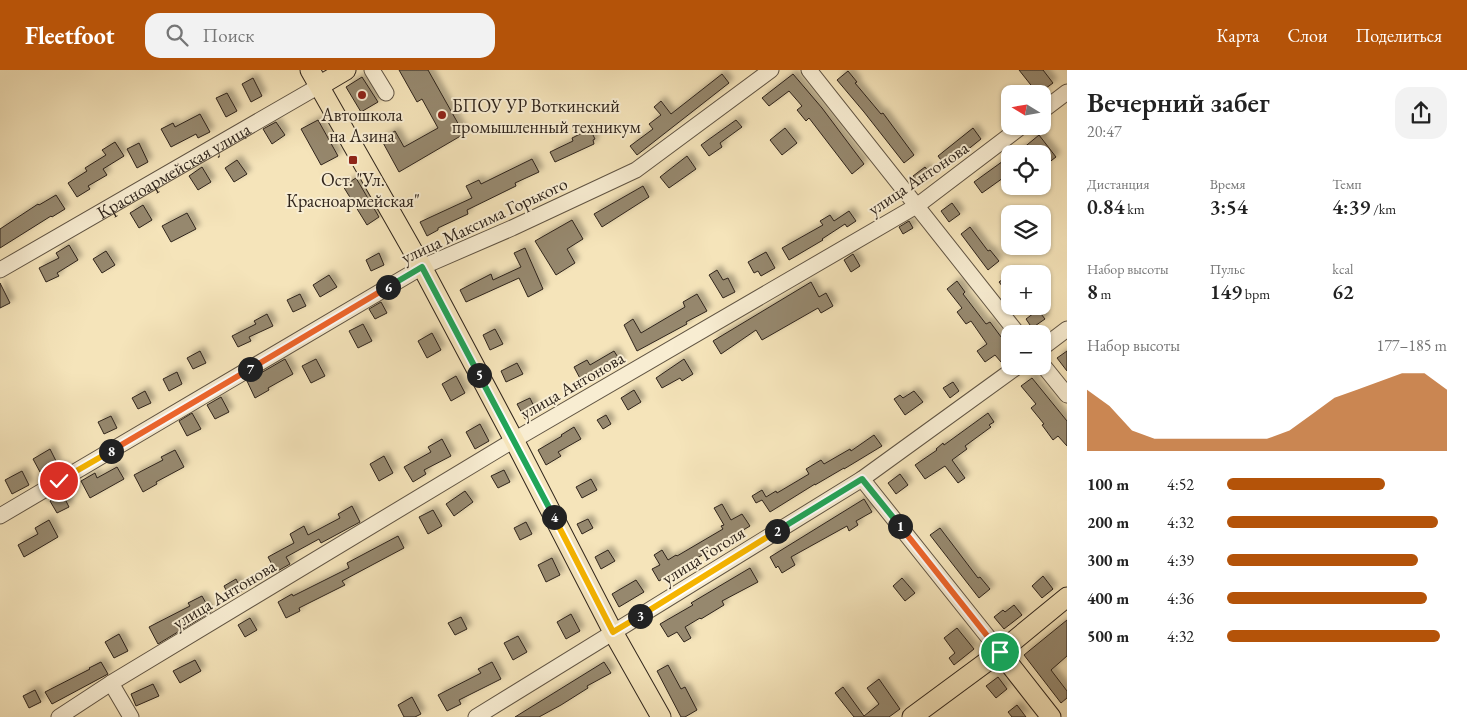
<!DOCTYPE html>
<html lang="ru">
<meta charset="utf-8">
<style>
body{margin:0;font-family:"EB Garamond",serif;background:#f2f2f2;color:#222;height:100vh;display:flex;flex-direction:column;font-size:19px;white-space:nowrap}
*{box-sizing:border-box;margin:0}
p{font-size:16px;color:#767676}
.icon{flex:none;width:28px;height:28px;fill:none;stroke:currentColor;stroke-width:2;stroke-linecap:round;stroke-linejoin:round}
.map{position:relative;flex:1;overflow:hidden}
.panel{display:flex;flex-direction:column;background:#fff;width:400px}
.panel>*{flex:none}
.needle{width:32px;rotate:281deg}
.fabs{position:absolute;left:1001px;top:15px;display:grid;gap:10px}
.fabs a{display:grid;place-items:center;width:50px;height:50px;border-radius:10px;background:#fff;box-shadow:0 1px 4px #0004;font-size:25px}
.pin{position:absolute;display:grid;place-items:center;width:42px;height:42px;color:#fff;margin:-21px;border:2px solid #fff;border-radius:50%;box-shadow:0 1px 5px #0007}
.km{position:absolute;width:25px;height:25px;margin:-12px;border-radius:50%;background:#222;color:#fff;font-size:14px;line-height:25px;text-align:center}
.round{display:grid;place-items:center;flex:none;width:52px;height:52px;border-radius:15px;background:#f2f2f2}
.head{display:flex;align-items:center;justify-content:space-between;height:85px;padding:0 20px}
h1{font-size:28px;font-weight:600;line-height:38px}
.figures{display:grid;grid-template-columns:repeat(3,1fr);gap:8px;height:85px;padding:5px 20px}
.figures div{display:grid;align-content:center}
.figures b{font-size:21px;font-weight:600}
.figures small{font-size:14px;font-weight:400}
.figures p{font-size:14px}
.chart{height:140px;padding:10px 20px}
.chart p{display:flex;justify-content:space-between}
.chart svg{width:100%;height:90px;margin-top:5px;fill:#b45309;opacity:.7}
ul{padding:0 20px;list-style:none;font-size:16px}
li{display:grid;grid-template-columns:80px 60px 1fr;align-items:center;height:38px}
li i{height:12px;border-radius:6px;background:#b45309}
header{display:flex;align-items:center;gap:30px;box-sizing:border-box;height:70px;padding:0 25px;background:#b45309;color:#fff}
header strong{font-size:24px}
nav{display:flex;gap:28px;margin-inline-start:auto;font-size:18px}
.search{width:350px;height:45px;background:#f2f2f2;display:flex;align-items:center;gap:12px;box-sizing:border-box;padding:0 18px;border-radius:15px;color:#767676;font-size:19px}
main{display:flex;flex:1;min-height:0}
.map>svg:first-child{display:block}
.building{fill:#96886e;stroke:#2f241b;filter:url(#shadow)}
.lines{fill:none;stroke-linecap:round;stroke-linejoin:round}
.minor-casing{stroke:#605443;stroke-width:17}
.major-casing{stroke:#2f241b;stroke-width:21}
.minor{stroke:#f8edd2;stroke-width:15}
.major{stroke:#f5e4ba;stroke-width:19}
.split-1-casing{stroke:#fff;stroke-width:10}
.split-2-casing{stroke:#fff;stroke-width:10}
.split-3-casing{stroke:#fff;stroke-width:10}
.split-4-casing{stroke:#fff;stroke-width:10}
.split-5-casing{stroke:#fff;stroke-width:10}
.split-6-casing{stroke:#fff;stroke-width:10}
.split-7-casing{stroke:#fff;stroke-width:10}
.split-8-casing{stroke:#fff;stroke-width:10}
.split-9-casing{stroke:#fff;stroke-width:10}
.split-1{stroke:#f0652b;stroke-width:6}
.split-2{stroke:#22a559;stroke-width:6}
.split-3{stroke:#f5b400;stroke-width:6}
.split-4{stroke:#f5b400;stroke-width:6}
.split-5{stroke:#22a559;stroke-width:6}
.split-6{stroke:#22a559;stroke-width:6}
.split-7{stroke:#f0652b;stroke-width:6}
.split-8{stroke:#f0652b;stroke-width:6}
.split-9{stroke:#f5b400;stroke-width:6}
.poi-dot{fill:#8f2418;stroke:#f8edd2;stroke-width:2}
.labels{text-anchor:middle;dominant-baseline:central;stroke-width:4;stroke-linejoin:round;paint-order:stroke}
.poi-label{font-size:18px;fill:#2f241b;stroke:#f8edd2}
.street-label{font-size:18px;fill:#2f241b;stroke:#f8edd2}
</style>
<header>
<strong>Fleetfoot</strong>
<div class="search"><svg class="icon" aria-label="search" viewBox="0 0 24 24"><circle cx="10" cy="10" r="6"/><path d="M15 15l6 6"/></svg>Поиск</div>
<nav><a>Карта</a><a>Слои</a><a>Поделиться</a></nav>
</header>
<main>
<div class="map">
<svg width="1067" height="647" viewBox="0 0 1067 647">
<defs>
<filter id="shadow"><feDropShadow dx="4.5" dy="-4.5" stdDeviation="2.5" flood-color="#0004"/></filter>
</defs>
<rect width="100%" height="100%" fill="#f5e4ba"/>
<filter id="stains"><feTurbulence type="fractalNoise" baseFrequency=".004" numOctaves="4"/><feColorMatrix values="0 0 0 0 .2 0 0 0 0 .09 0 0 0 0 .02 0 0 0 .5 -.17"/></filter>
<radialGradient id="worn" r=".72"><stop offset=".6" stop-color="#630" stop-opacity="0"/><stop offset="1" stop-color="#630" stop-opacity=".3"/></radialGradient>
<!-- building -->
<path class="building" d="M399,0H428L464,64L399,102L381,69L395,61L404,77L438,58L422,29L417,32Z
M1019,0H1043L1053,13L1038,24Z
M848,1L857,12L855,13L881,44L883,43L914,85L904,93L864,42L837,10Z
M722,4L729,13L637,85L630,76L653,59L649,54L661,45L654,37L661,31L671,44Z
M793,4L822,38L864,94L852,104L809,48L806,51L797,40L802,36L789,21L769,36L762,28Z
M362,7L378,32L361,42L346,17Z
M253,8L262,26L251,32L242,14Z
M227,23L237,41L226,47L216,28Z
M200,44L210,62L198,68L196,64L171,77L161,59L173,53L175,57Z
M318,50L338,86L321,95L301,59Z
M736,50L742,57L720,73L722,77L709,86L701,75Z
M276,52L285,65L272,74L263,59Z
M785,58L797,73L782,85L770,70Z
M973,58L981,69L946,97L938,86Z
M590,59L595,69L593,70L594,74L555,92L550,82L573,71L572,68Z
M1039,65L1056,87L1047,94L1042,88V84H1016Z
M115,72L124,86L103,99L107,105L88,116L90,119L77,127L68,113L87,101L85,98L106,85L102,80Z
M139,73L148,92L137,98L127,79Z
M687,86L696,99L669,118L660,107Z
M1010,86V103L982,123L974,112Z
M532,89L539,102L515,113L516,116L467,140L468,144L438,158V160L427,166L420,152L472,128L466,116L479,110L481,114Z
M237,90L247,104L234,112L225,98Z
M202,97L211,112L198,120L189,106Z
M925,97L932,106L920,116L913,106Z
M356,108L379,147L367,155L343,116Z
M643,116L649,127L602,157L594,144Z
M56,125L65,139L52,147L51,146L0,178V159L38,134L39,135Z
M952,133L960,144L949,152L941,141Z
M143,135L152,150L139,158L130,143Z
M849,141L856,151L847,157L845,154L822,169L823,170L789,190L782,178L823,155L820,151L830,145L834,151Z
M187,143L196,159L171,172L162,156Z
M572,150L583,169L567,179L575,193L556,205L535,171Z
M909,151L913,158L903,164L899,157Z
M970,157L988,181L990,180L999,191L988,200L961,164Z
M69,175L78,190L57,203L59,206L46,212L39,198L59,188L56,183Z
M525,178L543,219L528,227L519,208L466,232L460,220L491,204L493,210L521,197L514,183Z
M106,181L115,195L102,203L93,189Z
M766,182L775,198L761,206L758,201L754,203L748,192Z
M379,183L384,195L371,201L366,190Z
M853,184L860,196L851,202L844,190Z
M717,200L723,210L728,208L735,222L723,228L709,205Z
M1010,204V226L999,212Z
M329,205L337,217L320,227L313,215Z
M957,211L965,222L963,224L986,254L990,252L1010,279V286L1001,292L995,285L985,292L977,281L987,274L971,251L966,254L957,242L962,238L947,219Z
M811,212L819,227L826,223L833,236L821,243L818,238L762,270L756,260L721,284L713,271Z
M0,213L10,233L0,238Z
M300,224L306,236L293,242L287,230Z
M697,224L707,241L686,252L687,254L637,281L624,255L633,249L641,263L685,237L683,232Z
M381,232L387,243L375,249L369,239Z
M1038,240L1045,249L1032,258L1026,249Z
M267,244L273,256L249,267L251,271L238,277L232,266L256,254L254,251Z
M363,254L372,271L358,278L349,261Z
M495,259L503,274L490,280L483,265Z
M432,263L441,280L427,288L418,271Z
M200,281L206,293L193,299L187,288Z
M614,281L621,292L583,314L574,297L587,290L590,295Z
M1067,281V301L1057,288Z
M285,289L293,304L268,318L269,320L255,328L247,311Z
M316,289L325,306L311,313L302,296Z
M684,289L693,304L682,311L680,308L662,318L656,308Z
M517,293L523,304L506,312L501,301Z
M177,302L182,314L169,321L163,309Z
M456,306L465,323L451,331L442,314Z
M1032,308L1067,351V376L1058,366L1053,370L1042,355L1044,354L1031,338L1036,334L1021,316Z
M953,312L959,321L950,328L943,318Z
M634,320L641,332L628,340L621,328Z
M145,321L151,333L138,339L132,328Z
M914,321L923,332L905,345L894,329L900,325L903,328Z
M221,327L229,342L215,349L207,335Z
M530,328L537,343L525,349L517,334Z
M192,343L201,359L187,366L179,351Z
M988,343L994,352L989,355L991,357L965,376L967,379L952,390L965,408L958,413L945,396L925,409L915,395L937,380L936,379L943,373L944,375Z
M606,345L611,354L603,359L597,350Z
M111,346L117,358L104,364L98,352Z
M480,354L489,371L475,379L466,362Z
M574,357L581,369L558,382L561,386L546,395L538,380L562,366L561,365Z
M874,365L882,376L844,399V398L815,415V414L770,442L762,430L756,433L752,426L762,420L766,427L776,421L777,423L809,404L806,399L821,390L824,394L850,379L851,381Z
M442,369L451,386L424,400L426,404L413,412L404,397L431,382L428,377Z
M50,379L57,393L40,402L33,389Z
M175,380L184,397L156,412L157,414L143,422L134,405L163,390L161,387Z
M384,386L393,403L379,411L370,394Z
M117,397L124,409L90,428L81,411L95,403L97,408Z
M504,400L510,412L498,418L491,406Z
M22,401L29,415L12,424L5,410Z
M900,404L908,415L896,424L888,413Z
M591,409L597,420L582,428L576,417Z
M465,421L473,432L454,446L446,434Z
M63,425L69,437L57,443L50,431Z
M864,429L872,442L856,451L858,455L849,461L847,456L791,487L795,495L782,503L778,496L776,498L770,487Z
M722,434L731,450L742,444L750,456L659,511L652,499L660,495L654,485L662,480L668,490L676,485L677,486L723,459L721,456L724,455L714,438Z
M352,436L360,452L321,473L319,469L286,487L290,494L276,502L268,487L294,473L290,464L304,456L308,465L340,448L338,444Z
M433,440L442,456L428,464L419,447Z
M588,449L593,458L582,464L577,454Z
M49,450L58,467L24,487L18,475L38,464L35,458Z
M526,452L532,464L520,470L514,458Z
M940,458L978,508L980,507L990,519L979,528L930,465Z
M398,466L404,478L342,511L345,515L299,538L300,541L286,548L278,532L292,524L293,526L349,498L347,493Z
M608,480L615,491L601,499L595,487Z
M552,488L560,505L546,512L538,495Z
M750,498L758,512L722,531L724,535L701,549L700,548L685,557L691,568L684,572L677,562L668,567L660,554L693,535L691,533Z
M1043,506L1053,519L1042,528L1032,516Z
M902,508L915,523L905,531L893,516Z
M236,509L242,521L230,528L224,516Z
M636,510L644,522L619,537L612,524Z
M202,526L211,542L158,574L149,557L190,536L188,533Z
M1014,535L1022,545L1004,559L994,547L1003,540L1005,542Z
M571,544L580,561L566,569L557,552Z
M461,547L467,559L455,565L448,553Z
M250,548L257,560L245,567L238,555Z
M1067,550V586L1051,600L1067,621V628L1061,633L1024,585Z
M957,558L974,579L954,595L949,588L955,583L944,568Z
M119,564L128,581L114,588L105,572Z
M518,566L527,582L513,590L504,573Z
M195,590L201,601L180,613L173,601Z
M101,592L108,604L52,634L45,622L90,599L89,598Z
M492,592L501,609L459,630L461,634L447,641L438,625L481,603L478,599Z
M604,592L611,603L587,616L588,618L561,635L539,647H515Z
M668,595L681,619L685,617L697,640L685,647H681L657,601Z
M998,607L1007,619L996,628L986,616Z
M879,609L900,639L889,647H854L835,623L843,617L864,646L879,634L867,618Z
M153,614L159,626L136,636L131,624Z
M35,620L41,632L29,638L23,626Z
M412,627L421,644L415,647H404L398,635Z
M1017,635L1026,647H1012L1008,642Z"/>
<g class="lines">
<!-- minor casing -->
<g class="minor-casing">
<g id="minor">
<path d="M372,0L386,23"/>
<path d="M809,0L1018,264"/>
<path d="M1042,41L1067,22"/>
<path id="s1" d="M0,200L319,16"/>
<path d="M1042,278L1067,259"/>
<path d="M1042,294L1067,325"/>
<path d="M862,409L1000,582"/>
<path d="M0,446L422,197L512,158L636,100L771,0"/>
<path d="M111,613L131,647"/>
<path d="M59,647L111,613L514,370L918,135L1022,56"/>
<path d="M476,647L862,409L1018,296"/>
</g>
</g>
<!-- major casing -->
<g class="major-casing">
<path id="major" d="M310,0L422,197L514,370L613,562L661,647
M319,16L346,0
M1000,582L1051,647
M912,647L1000,582L1067,527"/>
</g>
<!-- minor -->
<use href="#minor" class="minor"/>
<!-- major -->
<use href="#major" class="major"/>
</g>
<g class="lines">
<!-- split-1 casing -->
<g class="split-1-casing">
<path id="split-1" d="M900,456L1000,582"/>
</g>
<!-- split-2 casing -->
<g class="split-2-casing">
<path id="split-2" d="M777,461L862,409L900,456"/>
</g>
<!-- split-3 casing -->
<g class="split-3-casing">
<path id="split-3" d="M640,546L777,461"/>
</g>
<!-- split-4 casing -->
<g class="split-4-casing">
<path id="split-4" d="M554,447L613,562L640,546"/>
</g>
<!-- split-5 casing -->
<g class="split-5-casing">
<path id="split-5" d="M479,305L554,447"/>
</g>
<!-- split-6 casing -->
<g class="split-6-casing">
<path id="split-6" d="M388,217L422,197L479,305"/>
</g>
<!-- split-7 casing -->
<g class="split-7-casing">
<path id="split-7" d="M250,299L388,217"/>
</g>
<!-- split-8 casing -->
<g class="split-8-casing">
<path id="split-8" d="M111,381L250,299"/>
</g>
<!-- split-9 casing -->
<g class="split-9-casing">
<path id="split-9" d="M59,411L111,381"/>
</g>
<!-- split-1 -->
<use href="#split-1" class="split-1"/>
<!-- split-2 -->
<use href="#split-2" class="split-2"/>
<!-- split-3 -->
<use href="#split-3" class="split-3"/>
<!-- split-4 -->
<use href="#split-4" class="split-4"/>
<!-- split-5 -->
<use href="#split-5" class="split-5"/>
<!-- split-6 -->
<use href="#split-6" class="split-6"/>
<!-- split-7 -->
<use href="#split-7" class="split-7"/>
<!-- split-8 -->
<use href="#split-8" class="split-8"/>
<!-- split-9 -->
<use href="#split-9" class="split-9"/>
</g>
<!-- markers -->
<g class="poi-dot">
<circle cx="362" cy="25" r="5"/>
<circle cx="442" cy="45" r="5"/>
<rect x="348" y="85" width="10" height="10" rx="2.5"/>
</g>
<g class="labels">
<!-- poi labels -->
<g class="poi-label">
<text x="452" y="35" text-anchor="start">БПОУ УР Воткинский<tspan x="452" dy="21">промышленный техникум</tspan></text>
<text x="362" y="44">Автошкола<tspan x="362" dy="21">на Азина</tspan></text>
<text x="353" y="109">Ост. "Ул.<tspan x="353" dy="21">Красноармейская"</tspan></text>
</g>
<!-- street labels -->
<g class="street-label">
<text stroke="none"><textPath href="#s1" startOffset="200">Красноармейская улица</textPath></text>
<text transform="translate(918 108) rotate(-34)">улица Антонова</text>
<text transform="translate(484 150) rotate(-25)">улица Максима Горького</text>
<text transform="translate(572 315) rotate(-30)">улица Антонова</text>
<text transform="translate(703 485) rotate(-32)">улица Гоголя</text>
<text transform="translate(224 524) rotate(-31)">улица Антонова</text>
</g>
</g>
<rect width="100%" height="100%" filter="url(#stains)"/>
<rect width="100%" height="100%" fill="url(#worn)"/>
</svg>
<div class="fabs">
<a><svg class="needle" viewBox="-14 -14 28 28"><path d="M0-13l5 13h-10z" fill="#e53935"/><path d="M0 13l5-13h-10z" fill="#767676"/></svg></a>
<a><svg class="icon" aria-label="locate" viewBox="0 0 24 24"><circle cx="12" cy="12" r="6"/><path d="M12 2v4M12 18v4M2 12h4M18 12h4"/></svg></a>
<a><svg class="icon" aria-label="layers" viewBox="0 0 24 24"><path d="M12 4l9 5-9 5-9-5zM3 14l9 5 9-5"/></svg></a>
<a>+</a>
<a>−</a>
</div>
<div class="pin" style="left:1000px;top:582px;background:#1e9e55"><svg class="icon" aria-label="arrive" viewBox="0 0 24 24"><path d="M6 21V4h12l-3 4 3 4H6"/></svg></div>
<div class="pin" style="left:59px;top:411px;background:#d93025"><svg class="icon" aria-label="check" viewBox="0 0 24 24"><path d="M5 12l5 5 9-10"/></svg></div>
<b class="km" style="left:900px;top:456px">1</b>
<b class="km" style="left:777px;top:461px">2</b>
<b class="km" style="left:640px;top:546px">3</b>
<b class="km" style="left:554px;top:447px">4</b>
<b class="km" style="left:479px;top:305px">5</b>
<b class="km" style="left:388px;top:217px">6</b>
<b class="km" style="left:250px;top:299px">7</b>
<b class="km" style="left:111px;top:381px">8</b>
</div>
<section class="panel">
<div class="head"><div><h1>Вечерний забег</h1><p>20:47</p></div><a class="round"><svg class="icon" aria-label="share" viewBox="0 0 24 24"><path d="M12 15V3M7 8l5-5 5 5M5 13v7h14v-7"/></svg></a></div>
<div class="figures">
<div><p>Дистанция</p><b>0.84<small> km</small></b></div>
<div><p>Время</p><b>3:54</b></div>
<div><p>Темп</p><b>4:39<small> /km</small></b></div>
</div>
<div class="figures">
<div><p>Набор высоты</p><b>8<small> m</small></b></div>
<div><p>Пульс</p><b>149<small> bpm</small></b></div>
<div><p>kcal</p><b>62</b></div>
</div>
<div class="chart"><p><span>Набор высоты</span>177–185 m</p>
<svg viewBox="0 0 160 44" preserveAspectRatio="none"><path d="M0 44V14L10 22L20 34L30 38L40 38L50 38L60 38L70 38L80 38L90 34L100 26L110 18L120 14L130 10L140 6L150 6L160 14V44z"/></svg>
</div>
<ul>
<li><b>100 m</b>4:52<i style="width:72%"></i></li>
<li><b>200 m</b>4:32<i style="width:96%"></i></li>
<li><b>300 m</b>4:39<i style="width:87%"></i></li>
<li><b>400 m</b>4:36<i style="width:91%"></i></li>
<li><b>500 m</b>4:32<i style="width:97%"></i></li>
</ul>
</section>
</main>
